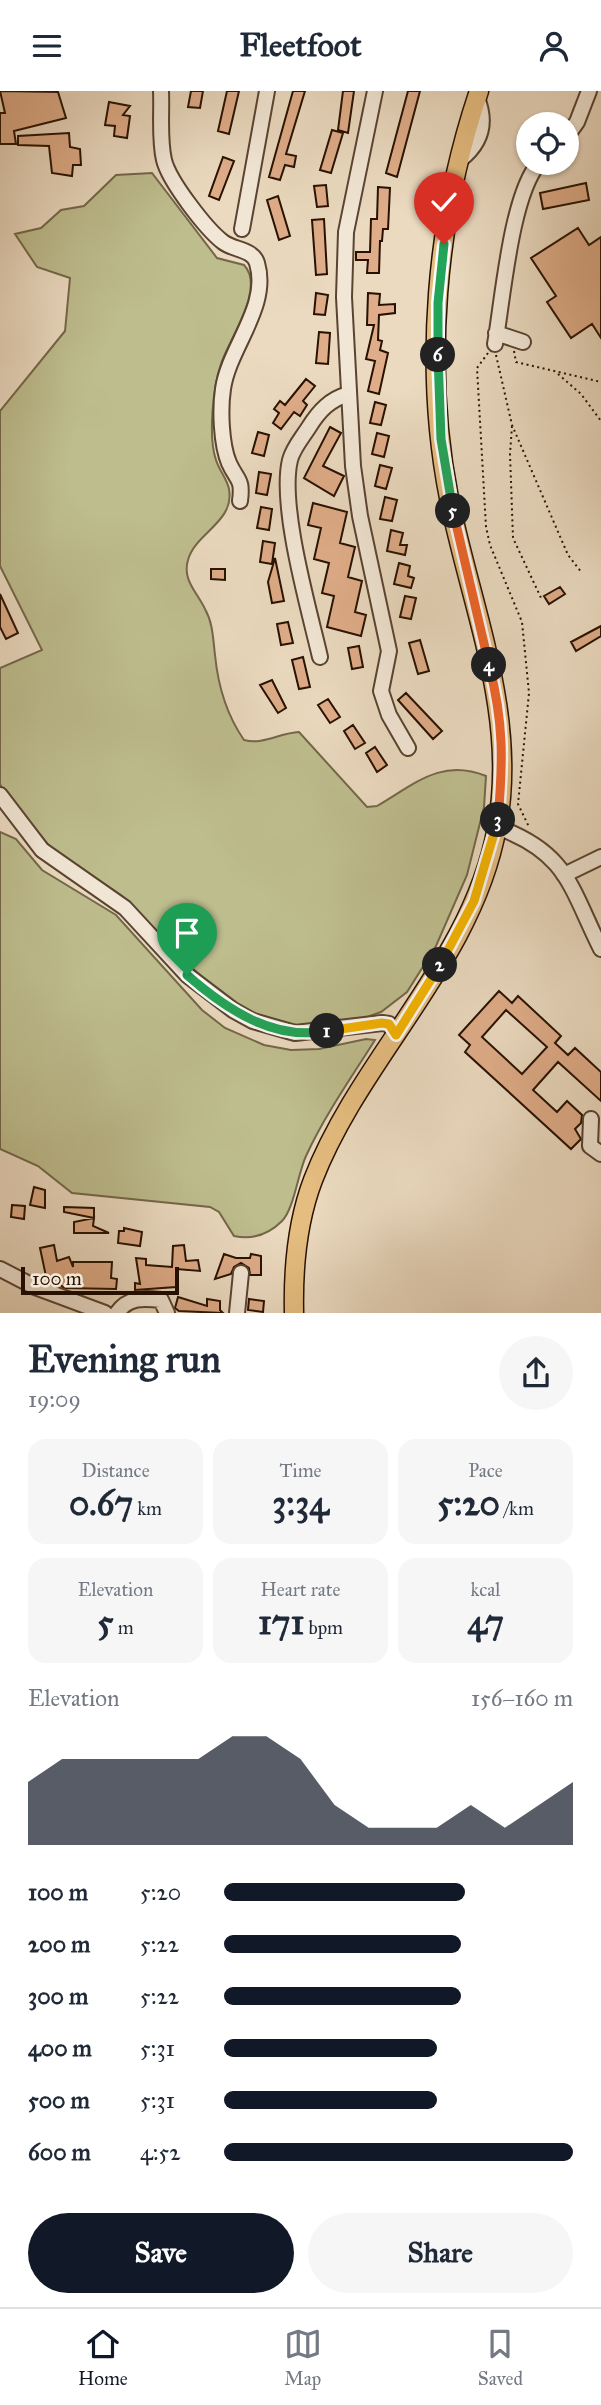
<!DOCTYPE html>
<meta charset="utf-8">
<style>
body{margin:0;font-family:"IM FELL Great Primer",serif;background:#f6f6f7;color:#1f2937;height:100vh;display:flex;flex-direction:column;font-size:26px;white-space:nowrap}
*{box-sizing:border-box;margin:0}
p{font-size:23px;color:#747a83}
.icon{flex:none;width:38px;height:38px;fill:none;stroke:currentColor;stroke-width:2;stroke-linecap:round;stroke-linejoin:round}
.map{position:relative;height:1222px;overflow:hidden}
.panel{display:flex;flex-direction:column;background:#fff;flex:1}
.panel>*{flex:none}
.tools{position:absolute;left:516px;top:21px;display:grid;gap:14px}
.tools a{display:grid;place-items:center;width:63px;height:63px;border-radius:50%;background:#fff;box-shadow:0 2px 5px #0004;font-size:35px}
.scale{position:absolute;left:21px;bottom:18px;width:158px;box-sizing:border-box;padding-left:7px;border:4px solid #281101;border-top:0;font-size:19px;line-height:24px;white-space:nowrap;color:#281101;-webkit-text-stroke:5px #f2e7d6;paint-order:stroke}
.pin{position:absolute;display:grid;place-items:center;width:60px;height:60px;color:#fff;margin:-72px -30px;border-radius:50% 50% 50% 0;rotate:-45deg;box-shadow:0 0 7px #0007}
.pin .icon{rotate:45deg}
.km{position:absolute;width:35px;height:35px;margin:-18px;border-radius:50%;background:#222;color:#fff;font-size:19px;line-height:35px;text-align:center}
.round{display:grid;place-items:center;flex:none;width:74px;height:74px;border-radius:37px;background:#f6f6f7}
.overview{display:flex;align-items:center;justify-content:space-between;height:119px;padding:0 28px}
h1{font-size:38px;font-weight:700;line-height:52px}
.stats{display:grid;grid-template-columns:repeat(3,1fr);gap:10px;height:119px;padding:7px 28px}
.stats div{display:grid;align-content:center;border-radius:18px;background:#f6f6f7;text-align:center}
.stats b{font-size:35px;font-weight:700}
.stats small{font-size:19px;font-weight:400}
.stats p{font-size:19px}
.chart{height:196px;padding:14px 28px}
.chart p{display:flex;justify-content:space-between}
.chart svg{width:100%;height:126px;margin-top:7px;fill:#111827;opacity:.7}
.cta{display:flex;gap:14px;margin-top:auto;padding:14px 28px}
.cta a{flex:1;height:80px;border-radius:42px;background:#111827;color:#fff;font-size:28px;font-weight:700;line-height:80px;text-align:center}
.cta a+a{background:#f6f6f7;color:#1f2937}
ul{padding:0 28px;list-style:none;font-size:23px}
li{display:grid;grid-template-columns:112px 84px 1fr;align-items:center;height:52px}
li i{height:18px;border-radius:9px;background:#111827}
header{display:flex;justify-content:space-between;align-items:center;height:91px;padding:0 28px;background:#fff;font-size:32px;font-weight:700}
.tabs{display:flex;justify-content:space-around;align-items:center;height:98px;border-top:2px solid #e0e1e3;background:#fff;font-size:19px;color:#747a83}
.tabs a{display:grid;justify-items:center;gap:4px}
.tabs .current{color:#111827}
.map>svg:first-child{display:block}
.green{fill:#bebd8e;stroke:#736748;stroke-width:2}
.building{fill:#dfad89;stroke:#281101;stroke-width:2;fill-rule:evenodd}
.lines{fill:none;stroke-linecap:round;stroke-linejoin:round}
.minor-casing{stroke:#594331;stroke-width:18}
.major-casing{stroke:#281101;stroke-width:21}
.path{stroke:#281101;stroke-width:2;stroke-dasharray:2 3.5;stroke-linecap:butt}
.minor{stroke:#f2e7d6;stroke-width:14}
.major{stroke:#e6bd80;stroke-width:18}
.split-1-casing{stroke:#fff;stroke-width:14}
.split-2-casing{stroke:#fff;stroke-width:14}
.split-3-casing{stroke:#fff;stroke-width:14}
.split-4-casing{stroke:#fff;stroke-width:14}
.split-5-casing{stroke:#fff;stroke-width:14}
.split-6-casing{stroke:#fff;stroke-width:14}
.split-7-casing{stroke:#fff;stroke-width:14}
.split-1{stroke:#22a559;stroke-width:9}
.split-2{stroke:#f5b400;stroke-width:9}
.split-3{stroke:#f5b400;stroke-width:9}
.split-4{stroke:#f0652b;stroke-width:9}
.split-5{stroke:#f0652b;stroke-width:9}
.split-6{stroke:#22a559;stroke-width:9}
.split-7{stroke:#22a559;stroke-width:9}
</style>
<header><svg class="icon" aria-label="menu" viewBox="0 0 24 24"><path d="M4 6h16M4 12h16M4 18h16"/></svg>Fleetfoot<svg class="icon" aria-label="person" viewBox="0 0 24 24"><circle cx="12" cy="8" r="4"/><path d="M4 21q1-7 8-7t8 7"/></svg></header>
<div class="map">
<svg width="601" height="1222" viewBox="0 0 601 1222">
<rect width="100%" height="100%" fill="#ebdac0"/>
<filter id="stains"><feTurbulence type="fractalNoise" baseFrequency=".00286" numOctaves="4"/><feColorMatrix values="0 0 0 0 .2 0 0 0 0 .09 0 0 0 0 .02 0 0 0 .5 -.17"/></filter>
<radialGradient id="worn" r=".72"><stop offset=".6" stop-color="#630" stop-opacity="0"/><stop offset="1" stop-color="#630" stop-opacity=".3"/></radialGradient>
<!-- green -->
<path class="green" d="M152,82L217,167L244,174C266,197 229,248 221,273C213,296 208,346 216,369C219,379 227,388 229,398C235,431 195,442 188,469C182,489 197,501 205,518C213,532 213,548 215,564C218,595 226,623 244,649C264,654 279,642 299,641L367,716L377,715C415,693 441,667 486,685L484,716L467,784L436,855L407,901L381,921L356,930L306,937L266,929L230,910L193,878L122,805L51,757L4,702L0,693V577L42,559L0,475V320L65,240L70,187L37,176L15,143L41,137L61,119L84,115L116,84Z
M0,741L16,748L42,779L116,824L202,919L225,937L264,954L291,959L319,958L366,948L375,949C351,987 325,1024 306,1065C298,1082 294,1118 282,1130C268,1144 253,1149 234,1145L219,1121L210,1116L72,1102L38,1075L0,1058Z"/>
<!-- building -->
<path class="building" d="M0,0L58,1L66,27L14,40L16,53H0V22H5Z
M191,0H203L200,17L188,16Z
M227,0H239L229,43L218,40Z
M293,0H305L286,63L296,65L294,76L285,74L280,89L269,86Z
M343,0H354L348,42L338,39Z
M408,0H420L397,86L386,82Z
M109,11L130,15L123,24L130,25L127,47L114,45L115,35L105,34Z
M332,39L343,42L331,82L320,79Z
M69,42L70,56L80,58L81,74H73L72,85L52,82L49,55L18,54V45Z
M223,66L234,70L219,109L209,105Z
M586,92L589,109L543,118L540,102Z
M326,94L328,115L317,116L314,95Z
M378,96L390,97L388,138H383L382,150H380L379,182H367L368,169H356V161H370L371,128H377Z
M278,105L290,145L279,149L267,109Z
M324,128L327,183L316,184L312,129Z
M578,137L589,154L601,146V247L592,233L571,247L547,211L556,205L531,167Z
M316,202L328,204L325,224L314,223Z
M368,202L380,203L379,214L395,213V222L379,224L378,249L382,250L380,259L388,262L379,303L368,300L375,270L366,268L374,234H367Z
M319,241L330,242L328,273L316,272Z
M306,288L315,295L303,310L307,314L300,325L294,321L281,338L273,332L279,322L274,318L280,310L285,314Z
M375,311L386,314L381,334L370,332Z
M330,336L341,342L323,375L344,385L334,405L304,387Z
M258,341L269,344L264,365L252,362Z
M377,342L389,345L384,366L372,363Z
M380,374L392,377L386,398L375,395Z
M259,381L271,383L267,404L256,402Z
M385,406L397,409L392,430L380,428Z
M313,412L347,421L340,452L355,456L348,486L362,490L355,521L366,524L361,545L327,536L334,505L322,502L329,472L314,468L321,437L308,434Z
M261,416L272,418L269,439L257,437Z
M391,439L403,442L400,454H407L405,464L387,460Z
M263,450L275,452L272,473L260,471Z
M275,467L284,510L272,512L268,491Z
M399,472L410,475L408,485L414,487L411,497L394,493Z
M211,478H225V489L211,488Z
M560,496L565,503L549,513L544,505Z
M0,503L18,542L6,548L0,536Z
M405,505L416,507L411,528L400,526Z
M288,531L293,552L281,554L277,533Z
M601,535V545L576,560L571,551Z
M420,549L429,580L418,583L409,552Z
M359,555L363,576L352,578L348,557Z
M303,566L310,596L299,598L292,569Z
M272,589L286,617L278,622L260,594Z
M406,602L442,640L433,648L398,609Z
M328,608L340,626L330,632L318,614Z
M353,634L365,652L355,658L344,640Z
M375,656L387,674L377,681L366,662Z
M499,900L512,912L518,905L561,945L555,952L568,964L575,957L601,981V1010L558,971L533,999L557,1021L567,1010L582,1024L581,1032L575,1038L581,1048L571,1058L465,961L470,954L459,944ZM506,919L547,956L522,983L482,946Z
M34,1096L45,1099V1117L30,1114Z
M12,1114L25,1115L24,1128L11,1126Z
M64,1116L94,1117V1127L64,1121Z
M94,1127L93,1135L109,1142H74V1131Z
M124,1137L142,1141L140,1155L118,1152L119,1140H124Z
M54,1154L57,1170L69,1166L73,1176V1171H112L111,1187L117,1188L116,1198L64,1197L57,1191L47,1190L40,1157Z
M184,1154L186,1170L198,1169L200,1180L177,1178L176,1196L135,1199V1192L140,1193L136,1167L146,1168V1174L172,1176L173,1155Z
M224,1163L236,1167H250L251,1163L261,1165V1184H250L249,1177L241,1172L234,1176L231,1183L215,1188Z
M178,1206L207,1215V1208L220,1210V1219L223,1222L179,1220L175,1217Z
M249,1208L264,1210L263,1221L248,1219Z"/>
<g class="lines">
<!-- minor casing -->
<g class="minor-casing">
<path id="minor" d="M161,0C162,22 159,48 164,69C169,90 206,138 223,151C233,159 253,158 257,172C270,216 229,256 223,298C220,318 221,353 229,372C237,390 243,387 240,410
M375,0L346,141L344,206L353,375L360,425L389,560L381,600L389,624L408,657
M567,45L577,31L589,0
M461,68C482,51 487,32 477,7
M242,138L267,0
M496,242L523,251
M495,253C503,207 511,104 539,72
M320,566C309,518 279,415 290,369C293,357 302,347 309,336C319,320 330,308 349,303
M0,704L42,759L125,817L187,884L233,919L253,930L295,942L382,932L389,933L396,944
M497,736C568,762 570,796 601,858
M564,784L601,766
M591,1028L590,1055L601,1063
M0,1178L35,1196L105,1222
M117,1222C128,1206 143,1207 161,1209L167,1222
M237,1222L241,1182"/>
</g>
<!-- major casing -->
<g class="major-casing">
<path id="major" d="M294,1222C293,1177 297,1131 313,1089C361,965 473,870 497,736C518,624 471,516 449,407C423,275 436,127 479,0"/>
</g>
<!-- path -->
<path class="path" d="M514,260L516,271L601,291
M488,262L477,277L486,436L490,454L522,531L529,602L518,713L529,736
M496,264L512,334L568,464L582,482
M558,283L581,303L601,330
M512,335L510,363L513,447L542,509"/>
<!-- minor -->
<use href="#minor" class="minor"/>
<!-- major -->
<use href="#major" class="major"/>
</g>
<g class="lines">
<!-- split-1 casing -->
<g class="split-1-casing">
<path id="split-1" d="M187,884C226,918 273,950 327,940"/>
</g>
<!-- split-2 casing -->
<g class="split-2-casing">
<path id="split-2" d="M327,940L382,932L389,933L396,944L440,874"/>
</g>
<!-- split-3 casing -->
<g class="split-3-casing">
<path id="split-3" d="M440,874L474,810L498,729"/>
</g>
<!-- split-4 casing -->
<g class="split-4-casing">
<path id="split-4" d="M489,574C504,632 503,670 498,729"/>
</g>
<!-- split-5 casing -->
<g class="split-5-casing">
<path id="split-5" d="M453,420L489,574"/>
</g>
<!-- split-6 casing -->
<g class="split-6-casing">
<path id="split-6" d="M438,264L441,348L453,420"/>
</g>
<!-- split-7 casing -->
<g class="split-7-casing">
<path id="split-7" d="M438,264V212L444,153"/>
</g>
<!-- split-1 -->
<use href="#split-1" class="split-1"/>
<!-- split-2 -->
<use href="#split-2" class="split-2"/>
<!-- split-3 -->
<use href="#split-3" class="split-3"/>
<!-- split-4 -->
<use href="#split-4" class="split-4"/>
<!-- split-5 -->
<use href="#split-5" class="split-5"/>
<!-- split-6 -->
<use href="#split-6" class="split-6"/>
<!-- split-7 -->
<use href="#split-7" class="split-7"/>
</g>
<rect width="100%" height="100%" filter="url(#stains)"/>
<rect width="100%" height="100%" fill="url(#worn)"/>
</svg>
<div class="tools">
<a><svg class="icon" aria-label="locate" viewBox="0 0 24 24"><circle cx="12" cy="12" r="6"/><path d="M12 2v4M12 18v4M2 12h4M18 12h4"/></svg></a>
</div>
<div class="scale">100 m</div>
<div class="pin" style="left:187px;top:884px;background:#1e9e55"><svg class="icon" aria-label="arrive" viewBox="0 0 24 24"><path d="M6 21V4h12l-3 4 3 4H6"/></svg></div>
<div class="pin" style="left:444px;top:153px;background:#d93025"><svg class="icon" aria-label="check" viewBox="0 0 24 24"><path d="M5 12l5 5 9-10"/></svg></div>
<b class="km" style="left:327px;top:940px">1</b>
<b class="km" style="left:440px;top:874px">2</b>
<b class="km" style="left:498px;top:729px">3</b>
<b class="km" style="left:489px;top:574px">4</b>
<b class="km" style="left:453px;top:420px">5</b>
<b class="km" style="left:438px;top:264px">6</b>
</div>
<section class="panel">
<div class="overview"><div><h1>Evening run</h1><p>19:09</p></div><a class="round"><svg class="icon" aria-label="share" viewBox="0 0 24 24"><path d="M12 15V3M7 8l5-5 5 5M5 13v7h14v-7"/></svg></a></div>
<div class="stats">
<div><p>Distance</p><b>0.67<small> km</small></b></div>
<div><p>Time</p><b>3:34</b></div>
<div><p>Pace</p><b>5:20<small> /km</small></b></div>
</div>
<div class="stats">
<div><p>Elevation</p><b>5<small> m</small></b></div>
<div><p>Heart rate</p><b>171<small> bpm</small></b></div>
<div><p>kcal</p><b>47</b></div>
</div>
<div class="chart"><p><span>Elevation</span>156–160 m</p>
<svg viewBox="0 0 160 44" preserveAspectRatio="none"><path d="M0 44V22L10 14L20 14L30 14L40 14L50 14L60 6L70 6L80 14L90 30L100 38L110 38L120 38L130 30L140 38L150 30L160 22V44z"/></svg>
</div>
<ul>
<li><b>100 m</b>5:20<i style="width:69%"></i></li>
<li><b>200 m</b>5:22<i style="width:68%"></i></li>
<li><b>300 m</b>5:22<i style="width:68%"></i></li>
<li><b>400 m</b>5:31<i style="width:61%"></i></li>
<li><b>500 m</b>5:31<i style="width:61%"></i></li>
<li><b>600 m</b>4:52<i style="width:100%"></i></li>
</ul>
<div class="cta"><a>Save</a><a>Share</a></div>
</section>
<nav class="tabs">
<a class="current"><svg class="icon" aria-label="home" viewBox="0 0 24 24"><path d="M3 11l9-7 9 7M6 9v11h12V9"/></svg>Home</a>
<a><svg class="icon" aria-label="map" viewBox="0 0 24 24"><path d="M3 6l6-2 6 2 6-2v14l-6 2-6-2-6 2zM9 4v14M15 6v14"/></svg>Map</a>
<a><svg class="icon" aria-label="saved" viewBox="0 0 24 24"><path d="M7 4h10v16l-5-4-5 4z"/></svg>Saved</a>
</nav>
